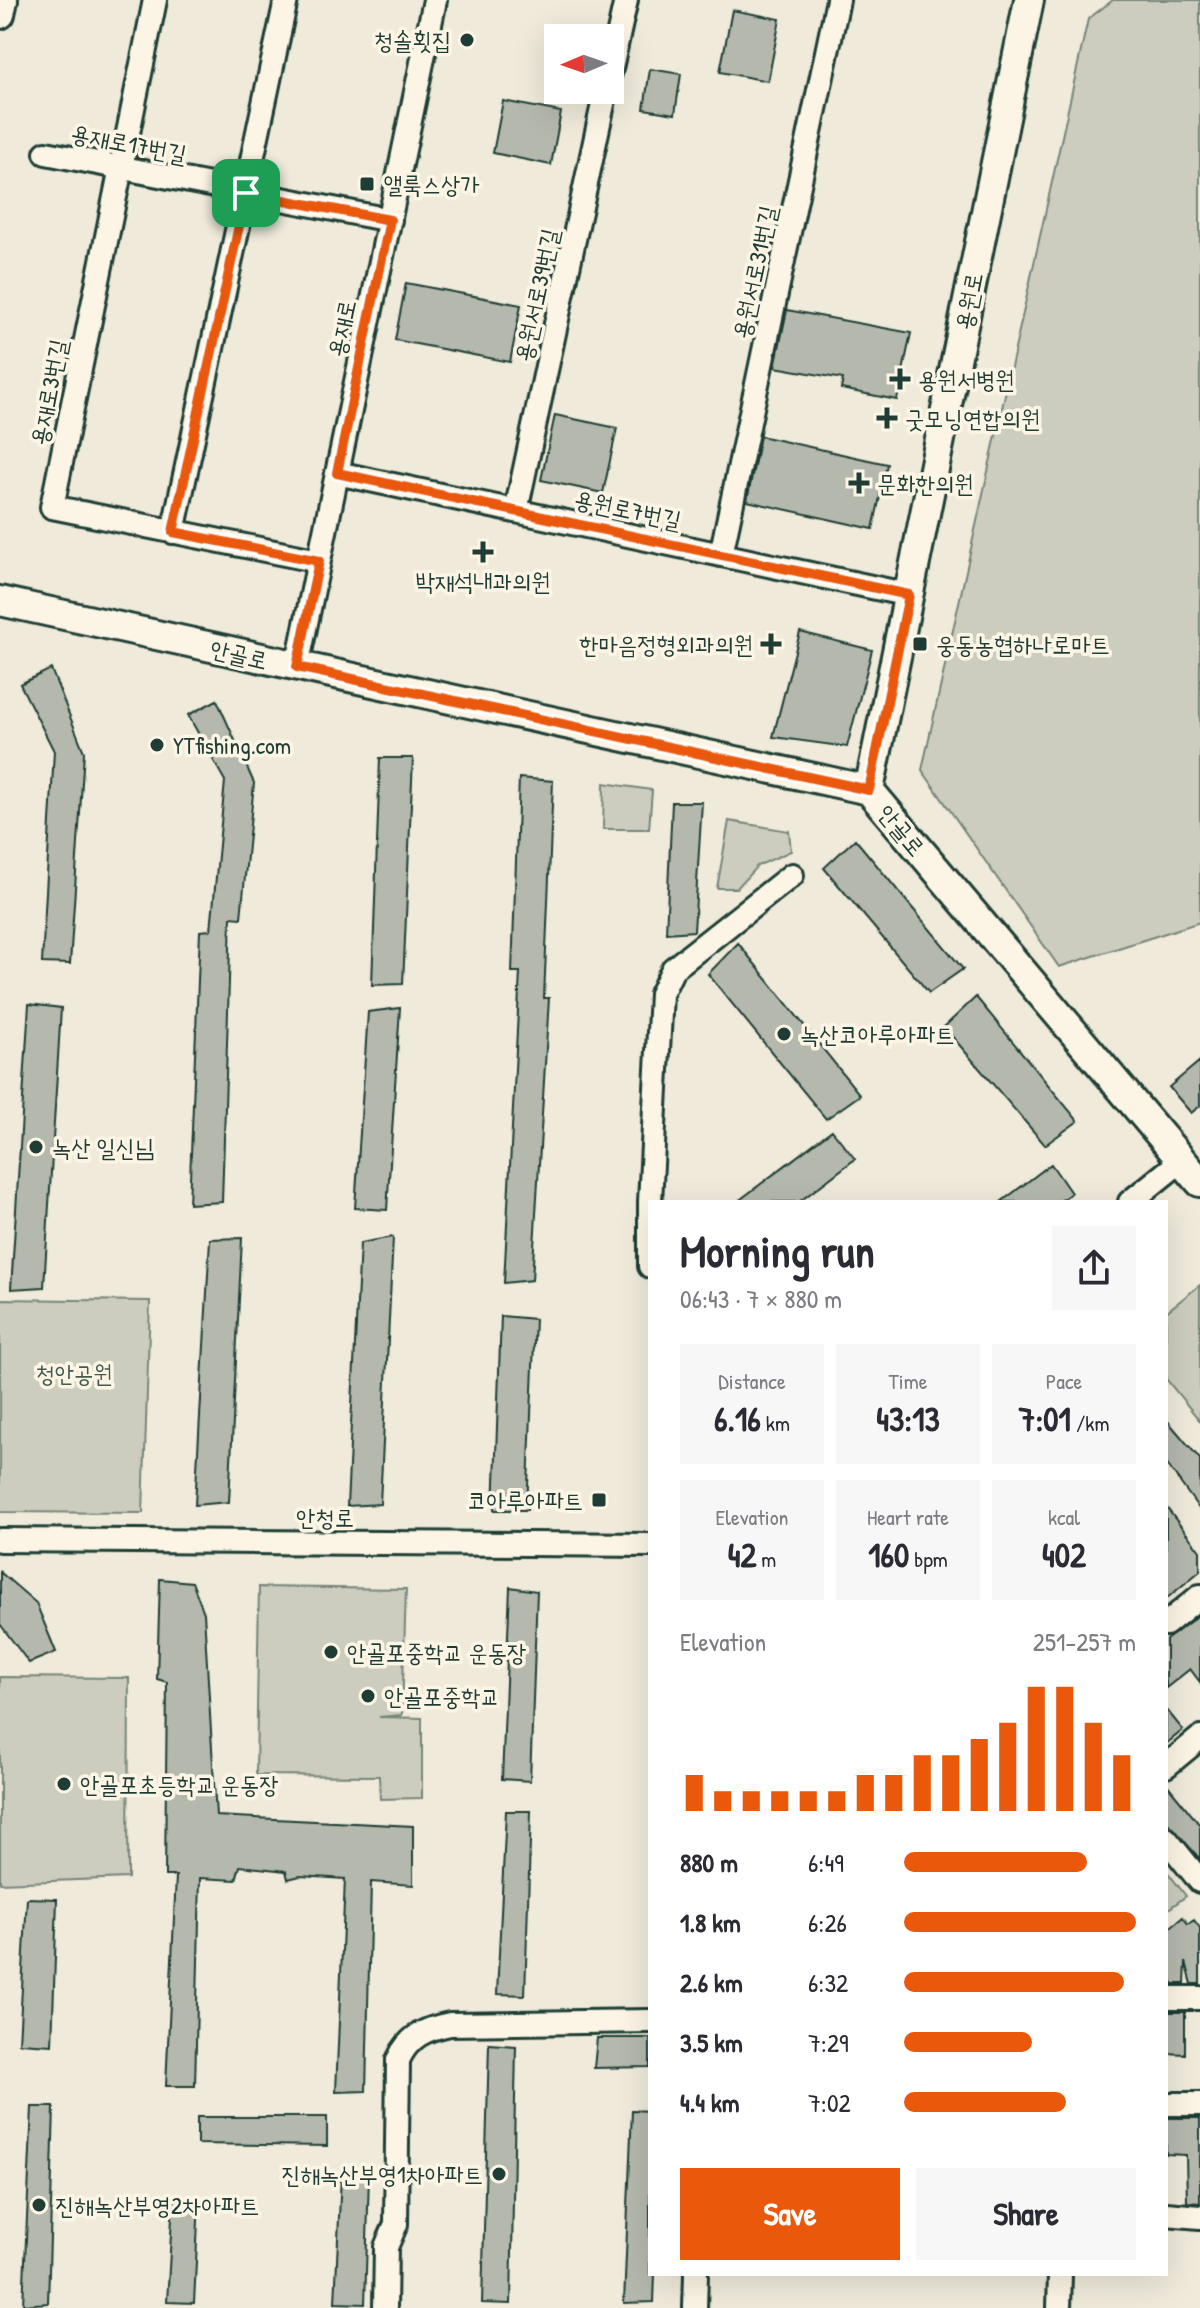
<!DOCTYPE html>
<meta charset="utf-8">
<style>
body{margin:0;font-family:"Patrick Hand","Poor Story",sans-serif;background:#f7f7f7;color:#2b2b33;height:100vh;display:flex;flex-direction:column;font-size:30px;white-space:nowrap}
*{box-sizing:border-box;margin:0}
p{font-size:26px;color:#7c7c81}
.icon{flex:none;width:44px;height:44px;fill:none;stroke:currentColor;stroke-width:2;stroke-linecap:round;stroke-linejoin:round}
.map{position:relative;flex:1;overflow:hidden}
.side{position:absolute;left:648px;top:1200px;width:520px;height:1076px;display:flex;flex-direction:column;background:#fff;border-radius:0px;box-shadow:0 8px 32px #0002}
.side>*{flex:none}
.needle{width:52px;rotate:268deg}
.buttons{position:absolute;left:544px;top:24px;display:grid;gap:16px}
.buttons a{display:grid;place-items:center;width:80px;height:80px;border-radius:0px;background:#fff;box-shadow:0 8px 32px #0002;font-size:40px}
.pin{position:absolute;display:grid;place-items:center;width:68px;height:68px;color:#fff;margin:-34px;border-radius:16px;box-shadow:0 4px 12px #0006}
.round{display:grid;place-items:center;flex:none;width:84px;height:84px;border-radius:0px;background:#f7f7f7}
.summary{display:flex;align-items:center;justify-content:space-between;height:136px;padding:0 32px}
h1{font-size:44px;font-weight:800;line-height:60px}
.figures{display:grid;grid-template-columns:repeat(3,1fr);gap:12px;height:136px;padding:8px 32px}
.figures div{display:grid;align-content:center;border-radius:0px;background:#f7f7f7;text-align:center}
.figures b{font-size:34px;font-weight:800}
.figures small{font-size:22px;font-weight:400}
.figures p{font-size:22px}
.chart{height:224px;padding:16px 32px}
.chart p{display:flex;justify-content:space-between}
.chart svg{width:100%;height:144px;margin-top:8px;stroke:#ea580c;stroke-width:6}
.button{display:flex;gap:16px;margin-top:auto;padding:16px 32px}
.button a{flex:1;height:92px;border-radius:0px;background:#ea580c;color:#fff;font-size:32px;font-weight:800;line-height:92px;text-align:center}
.button a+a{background:#f7f7f7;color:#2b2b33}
ul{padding:0 32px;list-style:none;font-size:26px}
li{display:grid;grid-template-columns:128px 96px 1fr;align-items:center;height:60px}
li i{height:20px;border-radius:10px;background:#ea580c}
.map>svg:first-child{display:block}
.green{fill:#cccdbf;stroke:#76857a;stroke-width:2}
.building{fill:#b5b9ad;stroke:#1f3d34;stroke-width:2}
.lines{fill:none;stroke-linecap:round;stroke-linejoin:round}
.minor-casing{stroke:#1f3d34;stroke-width:28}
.major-casing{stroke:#1f3d34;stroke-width:34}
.minor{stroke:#fcf5e5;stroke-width:22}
.major{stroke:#fcf5e5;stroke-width:28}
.route-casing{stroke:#fff;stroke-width:16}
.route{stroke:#ea580c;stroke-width:10}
.poi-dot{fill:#1f3d34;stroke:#fcf5e5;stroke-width:3}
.labels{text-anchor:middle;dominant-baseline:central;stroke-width:7;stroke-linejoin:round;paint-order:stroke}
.poi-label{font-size:24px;fill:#1f3d34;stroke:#fcf5e5;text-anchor:start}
.street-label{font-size:24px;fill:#1f3d34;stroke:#fcf5e5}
.park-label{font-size:24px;fill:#425a50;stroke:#fcf5e5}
</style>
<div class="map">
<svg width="1200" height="2308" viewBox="0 0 1200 2308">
<rect width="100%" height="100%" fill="#efeada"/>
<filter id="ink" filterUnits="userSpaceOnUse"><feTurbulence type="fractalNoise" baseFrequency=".0125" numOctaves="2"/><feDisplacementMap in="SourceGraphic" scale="16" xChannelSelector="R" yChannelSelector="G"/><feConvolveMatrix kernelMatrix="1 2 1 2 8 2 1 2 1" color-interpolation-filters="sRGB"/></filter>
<g filter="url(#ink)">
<!-- green -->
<path class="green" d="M1113,0H1200V922L1059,967L922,770L1088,19Z
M604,783L652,790L649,829H603Z
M729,821L789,831L791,851L757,866L737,888H717Z
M1200,1285V1421L1166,1379V1312Z
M0,1299L150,1301L143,1513L0,1512Z
M259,1587L406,1589L402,1715L379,1717L422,1718V1798L380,1799L379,1776L256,1775Z
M0,1677L129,1678L128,1878L0,1883Z
M1166,1870L1186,1896L1166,1911Z"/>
<!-- building -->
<path class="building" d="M732,10L780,19L768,81L720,72Z
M650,69L681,74L675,114L644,109Z
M503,101L561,112L551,165L493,153Z
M406,283L521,305L510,362L395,340Z
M787,310L911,333L897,400L841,389L843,379L775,367Z
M555,415L617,428L603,493L541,480Z
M760,436L887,464L873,529L747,501Z
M800,632L872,650L847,747L773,737Z
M51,669L84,752L70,964L42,963L54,751L20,684Z
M217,700L254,783L241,918L231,917L222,1202L189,1204L200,931L211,930L225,781L188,715Z
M380,758H413L403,984L372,985Z
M519,778L553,781L544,998H549L532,1280L504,1283L520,972H512Z
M672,802H702L694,931L666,933Z
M855,839L963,969L929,993L824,868Z
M738,943L860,1095L826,1119L708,974Z
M976,997L1078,1121L1045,1145L944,1027Z
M29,1004L61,1008L44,1287L11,1289Z
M400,1008L387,1210L355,1208L368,1012Z
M1200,1061V1106L1191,1113L1169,1087Z
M832,1130L855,1159L799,1202H737Z
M1051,1164L1071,1193L1059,1202H1001Z
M393,1237L380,1504L347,1506L360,1243Z
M242,1238L229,1502L195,1505L210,1239Z
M501,1316L535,1319L527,1510H494Z
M1166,1419L1200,1459V1510L1166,1463Z
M1166,1507L1200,1551V1571L1166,1599Z
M0,1572L36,1603L56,1652L29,1663L0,1624Z
M160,1579L192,1582L204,1613L216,1816L413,1826V1885L371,1882L366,2091L336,2092L345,1879L300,1876L288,1879L286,1871L240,1866L236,1880L200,1878L195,2086H166L176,1876H165L167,1682L157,1679Z
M510,1587L537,1591L530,1781L502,1779Z
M1200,1614V1682L1190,1669L1166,1688V1640Z
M1166,1709L1183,1730L1166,1744Z
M1166,1783L1200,1825V1859L1166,1821Z
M506,1811H531L525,1995L497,1994Z
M27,1898L57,1899L52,2045L19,2043Z
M1183,1917L1188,1924L1194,1920L1200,1928V1984H1192L1186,1962L1185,1984H1174L1166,1974V1931Z
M1166,2012H1185V2054L1166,2053Z
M597,2038H650V2067L594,2068Z
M489,2044L516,2046L511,2304L482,2303Z
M32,2107H54L48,2303L23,2305Z
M632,2110L650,2111V2274H655L654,2302L624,2303Z
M197,2117H327V2146L197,2144Z
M1166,2118H1200V2203L1187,2202L1186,2155L1166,2154Z
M341,2175L369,2176L365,2304L335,2303Z
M173,2201H199L194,2303L167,2302Z"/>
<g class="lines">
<!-- minor casing -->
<g class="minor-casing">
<path id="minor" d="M155,0L52,507L319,561
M610,73L626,0
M46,153L390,220
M337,473L909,595
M516,511L606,90
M173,532L286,0
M721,555L838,0
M297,667L435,0
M650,1202L661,994L673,969L792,875
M1130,1202L1182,1160
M650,1204V1266
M0,1540L650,1545
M1166,1624L1200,1596
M1166,1766L1200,1738
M1166,1839L1200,1881
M1166,1998H1200
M1166,2104H1200
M1166,2214L1200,2217
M385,2308L386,2247L396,2224L398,2060C409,2036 425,2029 450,2024L650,2021
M695,2308L696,2274
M1059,2308L1060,2274"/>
</g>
<!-- major casing -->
<g class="major-casing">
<path id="major" d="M0,14L3,0
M0,601L869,790L1200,1182
M869,790L1029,0"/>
</g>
<!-- minor -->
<use href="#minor" class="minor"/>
<!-- major -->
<use href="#major" class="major"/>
</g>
</g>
<g class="lines" filter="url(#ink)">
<!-- route casing -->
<g class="route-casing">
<path id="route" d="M246,193L390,220L337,473L909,595L869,790L297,667L319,561L173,532Z"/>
</g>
<!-- route -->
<use href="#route" class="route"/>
</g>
<!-- markers -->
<g class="poi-dot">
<circle cx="467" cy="40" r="8"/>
<rect x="359" y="176" width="16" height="16" rx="4"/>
<path d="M896 367h8v8h8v8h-8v8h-8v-8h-8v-8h8z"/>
<path d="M883 406h8v8h8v8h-8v8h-8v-8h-8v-8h8z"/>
<path d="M855 471h8v8h8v8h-8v8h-8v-8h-8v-8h8z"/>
<path d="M479 540h8v8h8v8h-8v8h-8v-8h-8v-8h8z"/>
<path d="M767 632h8v8h8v8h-8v8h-8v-8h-8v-8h8z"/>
<rect x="912" y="636" width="16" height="16" rx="4"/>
<circle cx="157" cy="745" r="8"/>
<circle cx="784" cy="1034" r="8"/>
<circle cx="36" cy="1147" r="8"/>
<rect x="591" y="1492" width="16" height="16" rx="4"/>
<circle cx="331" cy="1652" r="8"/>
<circle cx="368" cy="1696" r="8"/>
<circle cx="64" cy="1784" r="8"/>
<circle cx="499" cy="2174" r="8"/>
<circle cx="39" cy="2205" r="8"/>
</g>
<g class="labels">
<!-- poi labels -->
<g class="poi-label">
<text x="451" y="40" text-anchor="end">청솔횟집</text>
<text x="383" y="184">앨룩스상가</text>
<text x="918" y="379">용원서병원</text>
<text x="905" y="418">굿모닝연합의원</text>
<text x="877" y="483">문화한의원</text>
<text x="483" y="581" text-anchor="middle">박재석내과의원</text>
<text x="753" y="644" text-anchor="end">한마음정형외과의원</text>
<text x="936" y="644">웅동농협하나로마트</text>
<text x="173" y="745">YTfishing.com</text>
<text x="800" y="1034">녹산코아루아파트</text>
<text x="52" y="1147">녹산 일신님</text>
<text x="583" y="1500" text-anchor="end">코아루아파트</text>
<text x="347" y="1652">안골포중학교 운동장</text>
<text x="384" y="1696">안골포중학교</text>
<text x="80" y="1784">안골포초등학교 운동장</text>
<text x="483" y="2174" text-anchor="end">진해녹산부영1차아파트</text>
<text x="55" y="2205">진해녹산부영2차아파트</text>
</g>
<!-- street labels -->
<g class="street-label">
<text transform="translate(129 143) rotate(11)">용재로17번길</text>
<text transform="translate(754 272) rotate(-78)">용원서로31번길</text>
<text transform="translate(536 295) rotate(-78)">용원서로39번길</text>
<text transform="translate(968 301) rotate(-79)">용원로</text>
<text transform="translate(341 328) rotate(-78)">용재로</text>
<text transform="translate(48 392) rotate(-79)">용재로3번길</text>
<text transform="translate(628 509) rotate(12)">용원로7번길</text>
<text transform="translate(239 654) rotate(13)">안골로</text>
<text transform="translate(902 830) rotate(50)">안골로</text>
<text x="325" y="1517">안청로</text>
</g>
<!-- park labels -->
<g class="park-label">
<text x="74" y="1373">청안공원</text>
</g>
</g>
</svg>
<div class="buttons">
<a><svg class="needle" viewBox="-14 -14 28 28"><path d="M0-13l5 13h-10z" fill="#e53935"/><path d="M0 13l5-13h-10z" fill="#7c7c81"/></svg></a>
</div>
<div class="pin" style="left:246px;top:193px;background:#1e9e55"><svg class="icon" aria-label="arrive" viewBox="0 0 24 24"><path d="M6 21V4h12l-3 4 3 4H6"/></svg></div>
<section class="side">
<div class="summary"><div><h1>Morning run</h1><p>06:43 · 7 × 880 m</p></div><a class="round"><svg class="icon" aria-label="share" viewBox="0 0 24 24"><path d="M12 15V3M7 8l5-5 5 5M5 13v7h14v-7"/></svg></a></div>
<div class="figures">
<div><p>Distance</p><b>6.16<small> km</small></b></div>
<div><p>Time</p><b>43:13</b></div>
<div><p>Pace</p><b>7:01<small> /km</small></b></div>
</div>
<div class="figures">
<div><p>Elevation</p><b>42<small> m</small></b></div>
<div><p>Heart rate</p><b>160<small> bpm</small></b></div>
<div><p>kcal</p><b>402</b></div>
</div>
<div class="chart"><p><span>Elevation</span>251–257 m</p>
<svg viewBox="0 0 160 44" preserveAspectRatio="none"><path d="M5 44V33M15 44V38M25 44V38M35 44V38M45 44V38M55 44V38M65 44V33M75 44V33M85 44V27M95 44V27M105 44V22M115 44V17M125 44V6M135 44V6M145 44V17M155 44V27"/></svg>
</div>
<ul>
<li><b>880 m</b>6:49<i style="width:79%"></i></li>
<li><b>1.8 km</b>6:26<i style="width:100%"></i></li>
<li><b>2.6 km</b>6:32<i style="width:95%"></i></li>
<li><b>3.5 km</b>7:29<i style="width:55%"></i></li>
<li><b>4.4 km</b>7:02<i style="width:70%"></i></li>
</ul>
<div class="button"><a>Save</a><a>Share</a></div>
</section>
</div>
